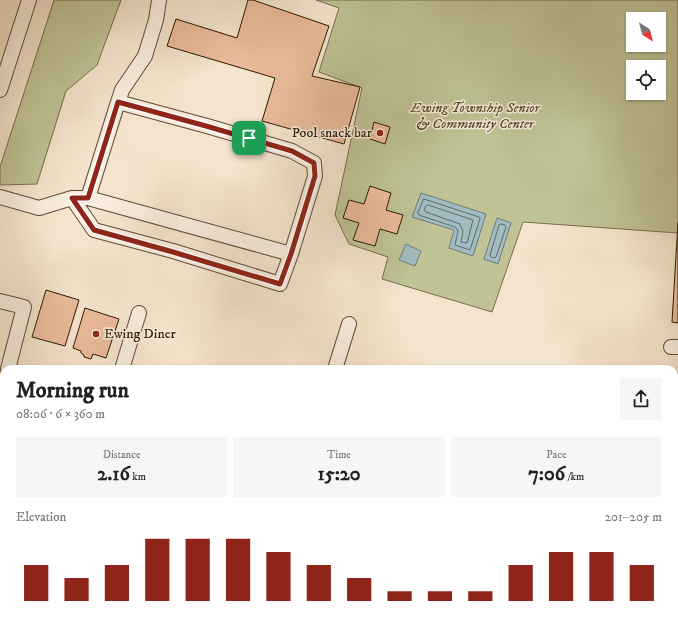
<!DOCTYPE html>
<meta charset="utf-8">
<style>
body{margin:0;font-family:"IM FELL DW Pica",serif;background:#f6f6f6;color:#222;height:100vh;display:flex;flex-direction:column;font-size:15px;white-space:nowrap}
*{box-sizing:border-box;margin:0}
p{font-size:13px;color:#767676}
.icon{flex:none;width:22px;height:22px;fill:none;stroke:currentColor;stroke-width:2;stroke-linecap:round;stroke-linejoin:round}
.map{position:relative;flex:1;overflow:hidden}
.sheet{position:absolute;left:0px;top:365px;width:678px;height:256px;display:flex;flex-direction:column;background:#fff;border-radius:12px 12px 0 0;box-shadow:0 1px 3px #0004}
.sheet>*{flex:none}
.needle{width:26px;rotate:144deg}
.buttons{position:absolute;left:626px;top:12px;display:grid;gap:8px}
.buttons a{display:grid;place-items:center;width:40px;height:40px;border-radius:0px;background:#fff;box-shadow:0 1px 3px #0004;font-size:20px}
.pin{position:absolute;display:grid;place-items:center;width:34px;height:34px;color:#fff;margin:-17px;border-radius:8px;box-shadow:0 2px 6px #0006}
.round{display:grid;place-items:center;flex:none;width:42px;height:42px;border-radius:0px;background:#f6f6f6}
.overview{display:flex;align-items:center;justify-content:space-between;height:68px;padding:0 16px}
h1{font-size:22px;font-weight:700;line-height:30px}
.figures{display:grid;grid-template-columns:repeat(3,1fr);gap:6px;height:68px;padding:4px 16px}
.figures div{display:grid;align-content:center;border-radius:0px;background:#f6f6f6;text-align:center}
.figures b{font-size:20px;font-weight:700}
.figures small{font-size:11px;font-weight:400}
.figures p{font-size:11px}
.chart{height:112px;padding:8px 16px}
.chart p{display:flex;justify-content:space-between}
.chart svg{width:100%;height:72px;margin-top:4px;stroke:#8f2418;stroke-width:6}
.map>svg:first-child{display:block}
.green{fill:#bfc396;stroke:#756e4c;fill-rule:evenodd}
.water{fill:#a1bcc2;stroke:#727a75}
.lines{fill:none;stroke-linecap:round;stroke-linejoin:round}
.shore{stroke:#666a62;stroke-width:1}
.building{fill:#eabb99;stroke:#2b1802}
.minor-casing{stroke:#5e4b35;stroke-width:16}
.major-casing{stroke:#2b1802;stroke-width:20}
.minor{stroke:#f8edde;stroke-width:14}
.major{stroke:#f5e4cd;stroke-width:18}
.route-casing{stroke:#fff;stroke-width:8}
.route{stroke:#8f2418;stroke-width:5}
.poi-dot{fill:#8f2418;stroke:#f8edde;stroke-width:1.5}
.labels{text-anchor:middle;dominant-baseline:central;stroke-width:3;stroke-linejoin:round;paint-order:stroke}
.park-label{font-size:14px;font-style:italic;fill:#574b2e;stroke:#f8edde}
.poi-label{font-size:14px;fill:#2b1802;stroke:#f8edde;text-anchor:end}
</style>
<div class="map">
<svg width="678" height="621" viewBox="0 0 678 621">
<rect width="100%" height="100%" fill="#f5e4cd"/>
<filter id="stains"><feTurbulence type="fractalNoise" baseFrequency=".005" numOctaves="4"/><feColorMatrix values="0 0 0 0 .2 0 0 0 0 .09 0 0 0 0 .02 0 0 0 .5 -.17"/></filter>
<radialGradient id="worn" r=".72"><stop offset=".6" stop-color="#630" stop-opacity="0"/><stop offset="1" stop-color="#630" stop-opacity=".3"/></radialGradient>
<!-- green -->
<path class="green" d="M54,0H121L97,65L66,91L37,184L0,185V167Z
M316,0H678V233L523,222L492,312L382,279L388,257L349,244L335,215L362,88L319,72L339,8ZM633,19H659V45H633ZM633,67H659V93H633Z"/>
<!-- water -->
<path class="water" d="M421,193L486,214L473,256L449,248L454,230L412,217Z
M497,218L511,223L498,264L484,259Z
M406,244L421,251L415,266L399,260Z"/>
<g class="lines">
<!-- shore -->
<path class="shore" d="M424,199L479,217L480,219L470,250L455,245L458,231L455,227L419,215L418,213Z
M428,205L473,220L467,243L461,242L463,231L460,224L426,212L424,210L426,206Z
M501,224L505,225L506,227L496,257L494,258L491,257L490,255L499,225Z"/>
</g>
<!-- building -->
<path class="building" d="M248,0H253L329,26L312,76L360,87L344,144L262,121L275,78L167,46L176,19L237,38Z
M374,122L390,127L385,144L370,139Z
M370,186L391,193L386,210L403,215L397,234L380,229L375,246L353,240L359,223L343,218L349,200L364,204Z
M678,222V323L672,322Z
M46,290L79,300L65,346L32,337Z
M85,308L119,319L106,358L93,354L91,359L84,357V355L81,353V351L73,348Z
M0,427L4,428V456L0,455Z
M674,441H678V495H674Z"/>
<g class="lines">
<!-- minor casing -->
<g class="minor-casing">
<path id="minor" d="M0,90L29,0
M118,102L122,90L145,56L156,20L159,0
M0,197L39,208L72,198H88L291,254L315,176L314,163L292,151L207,126L118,102L88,198
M72,198L94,230L173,251L280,284L291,254
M0,301L24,307L8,369
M671,347H678
M122,369L139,313
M335,369L349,324
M674,432H678
M0,478L4,479
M674,505L678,506"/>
</g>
<!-- major casing -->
<g class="major-casing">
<path id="major" d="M0,390L4,391
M674,536H678"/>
</g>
<!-- minor -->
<use href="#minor" class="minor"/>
<!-- major -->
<use href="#major" class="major"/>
</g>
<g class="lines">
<!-- route casing -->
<g class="route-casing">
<path id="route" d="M118,102L206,126L292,151L314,163L315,176L291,254L280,284L173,252L94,230L72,198H88Z"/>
</g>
<!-- route -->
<use href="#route" class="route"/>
</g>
<!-- markers -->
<g class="poi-dot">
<circle cx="380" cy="133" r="4"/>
<circle cx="96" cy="334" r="4"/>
</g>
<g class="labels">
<!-- park labels -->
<g class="park-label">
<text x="475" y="108">Ewing Township Senior<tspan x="475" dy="16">&amp; Community Center</tspan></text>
</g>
<!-- poi labels -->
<g class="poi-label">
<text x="372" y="133">Pool snack bar</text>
<text x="104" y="334" text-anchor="start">Ewing Diner</text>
</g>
</g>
<rect width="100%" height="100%" filter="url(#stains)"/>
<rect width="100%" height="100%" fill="url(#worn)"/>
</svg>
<div class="buttons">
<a><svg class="needle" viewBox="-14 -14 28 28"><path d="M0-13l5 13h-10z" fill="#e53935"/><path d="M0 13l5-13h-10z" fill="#767676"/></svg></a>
<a><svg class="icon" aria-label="locate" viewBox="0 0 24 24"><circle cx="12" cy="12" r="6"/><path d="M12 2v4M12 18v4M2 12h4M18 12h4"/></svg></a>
</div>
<div class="pin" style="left:249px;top:138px;background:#1e9e55"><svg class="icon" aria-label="arrive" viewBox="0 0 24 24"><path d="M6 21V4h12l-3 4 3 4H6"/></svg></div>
<section class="sheet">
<div class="overview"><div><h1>Morning run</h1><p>08:06 · 6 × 360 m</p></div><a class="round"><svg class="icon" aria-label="share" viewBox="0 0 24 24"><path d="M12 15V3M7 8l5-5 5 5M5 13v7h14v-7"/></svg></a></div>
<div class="figures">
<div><p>Distance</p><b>2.16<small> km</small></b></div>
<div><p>Time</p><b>15:20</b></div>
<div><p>Pace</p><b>7:06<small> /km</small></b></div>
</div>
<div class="chart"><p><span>Elevation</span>201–205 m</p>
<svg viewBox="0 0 160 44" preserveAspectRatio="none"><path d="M5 44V22M15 44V30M25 44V22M35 44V6M45 44V6M55 44V6M65 44V14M75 44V22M85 44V30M95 44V38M105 44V38M115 44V38M125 44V22M135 44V14M145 44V14M155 44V22"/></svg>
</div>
</section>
</div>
